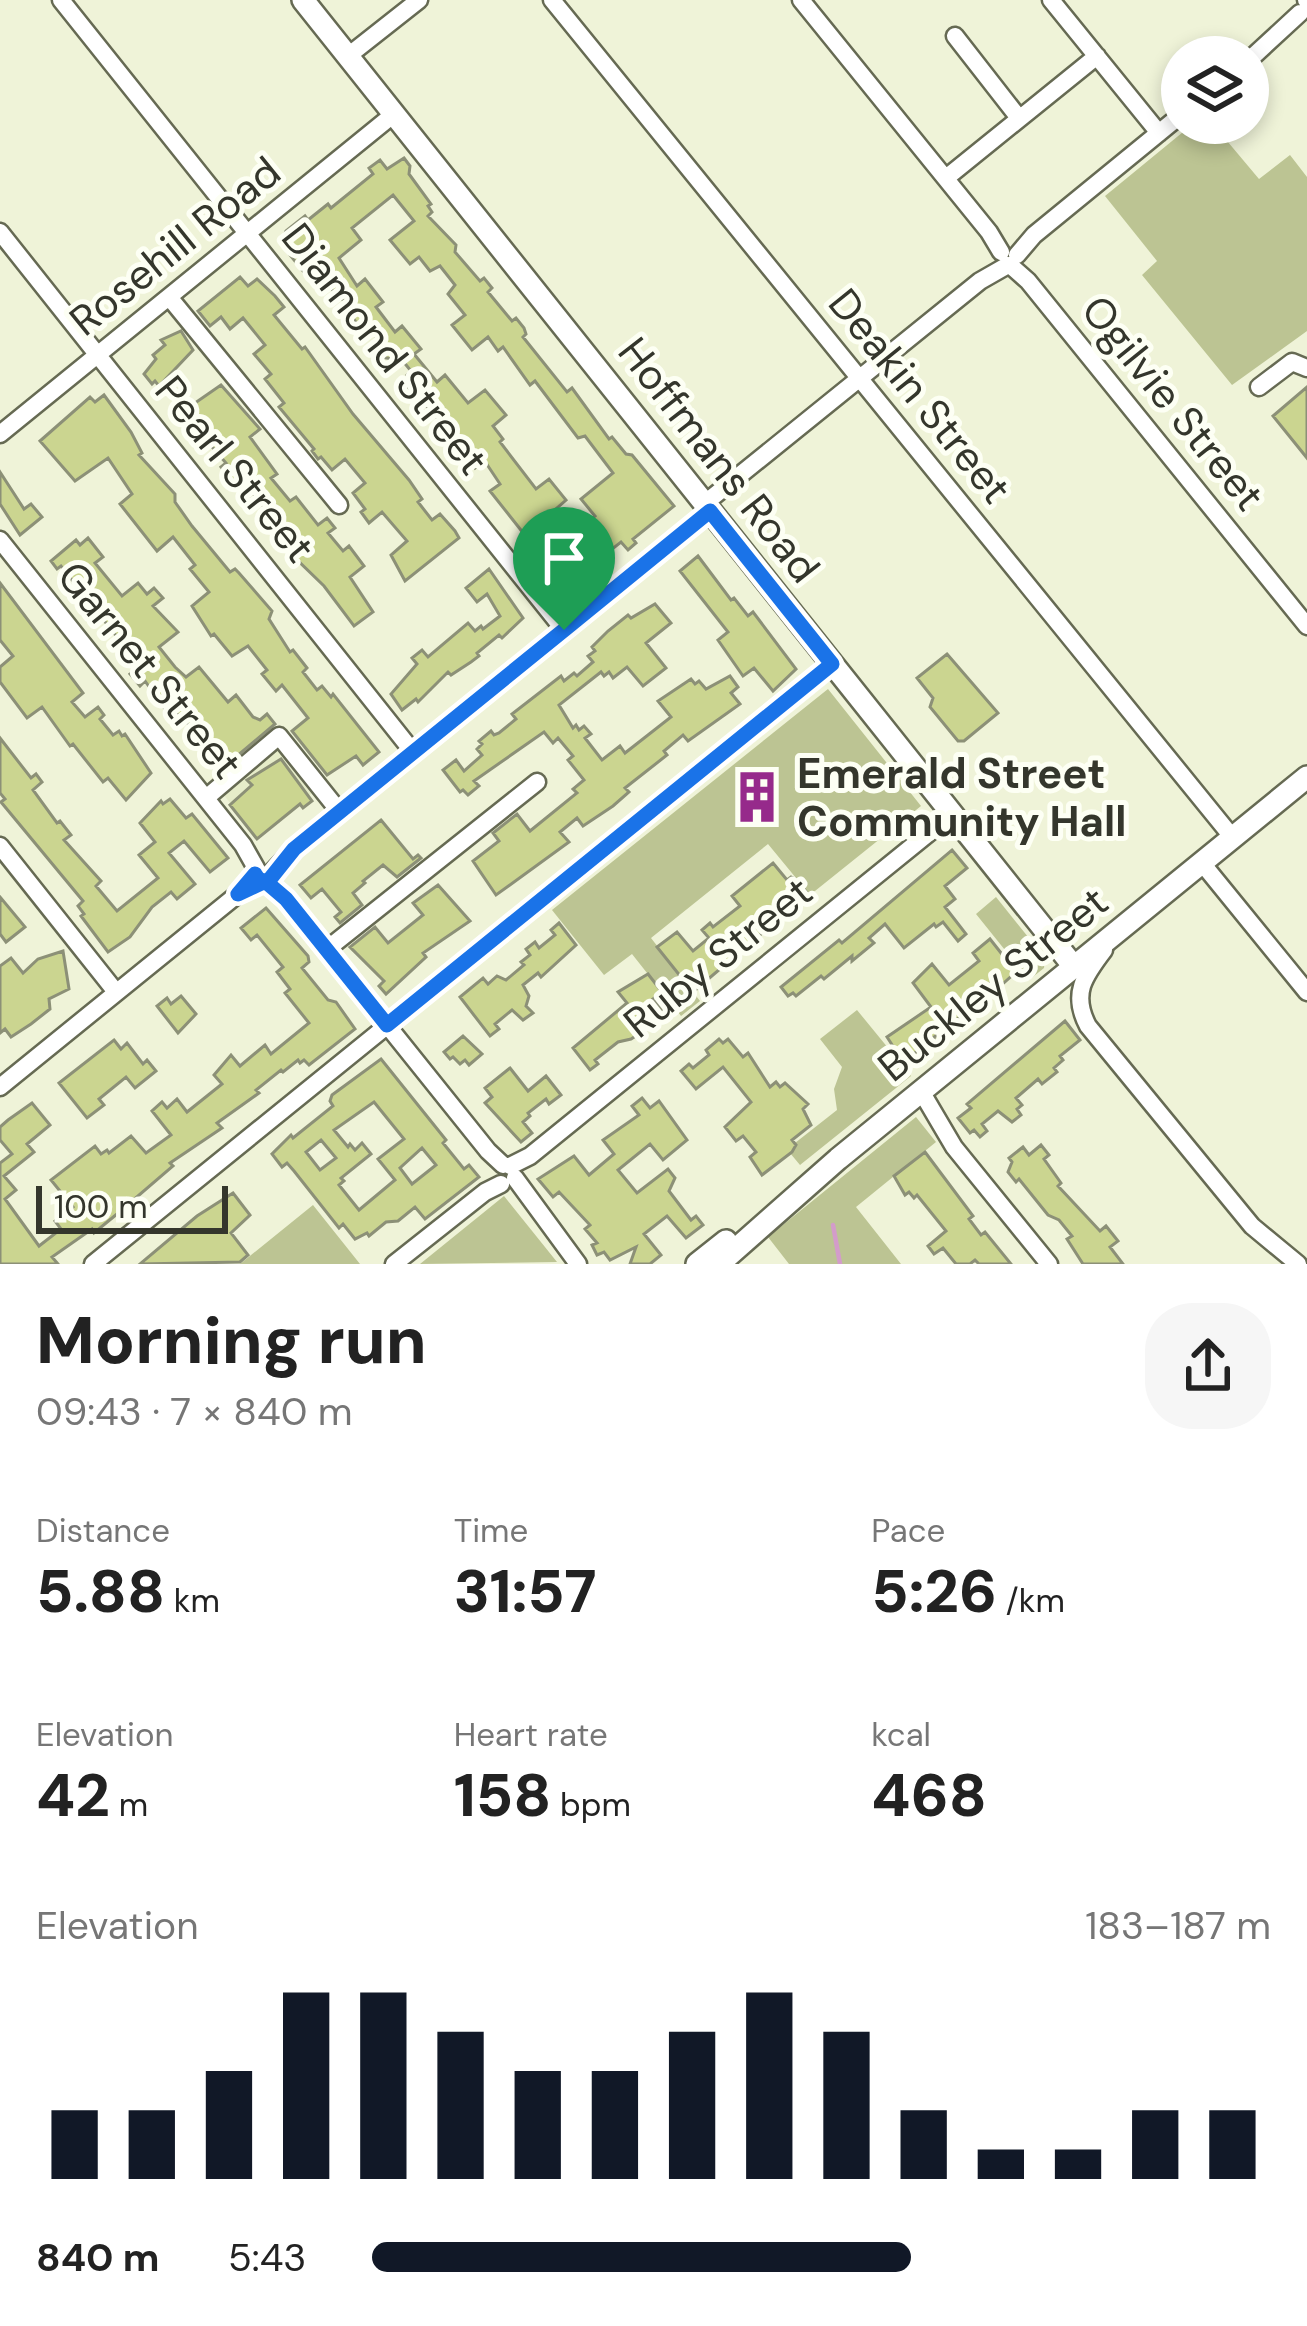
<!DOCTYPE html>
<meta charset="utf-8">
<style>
body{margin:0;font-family:"DM Sans",sans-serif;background:#f6f6f6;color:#222;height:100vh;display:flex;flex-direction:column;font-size:45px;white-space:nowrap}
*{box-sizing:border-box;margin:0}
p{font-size:39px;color:#767676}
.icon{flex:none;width:66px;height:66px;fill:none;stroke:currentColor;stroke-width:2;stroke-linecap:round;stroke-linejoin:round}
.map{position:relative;height:1264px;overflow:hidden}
.side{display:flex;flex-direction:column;background:#fff;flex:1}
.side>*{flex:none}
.buttons{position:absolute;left:1161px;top:36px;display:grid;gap:24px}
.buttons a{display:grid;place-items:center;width:108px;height:108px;border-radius:50%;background:#fff;box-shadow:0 6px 18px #0003;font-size:60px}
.scale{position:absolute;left:36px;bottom:30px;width:192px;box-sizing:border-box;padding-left:12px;border:6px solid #34362c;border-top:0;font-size:33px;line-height:42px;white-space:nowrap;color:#34362c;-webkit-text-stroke:9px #fdfff4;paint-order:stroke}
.pin{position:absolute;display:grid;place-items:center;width:102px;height:102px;color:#fff;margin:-123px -51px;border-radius:50% 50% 50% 0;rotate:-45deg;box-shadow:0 0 12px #0007}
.pin .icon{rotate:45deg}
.round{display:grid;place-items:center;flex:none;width:126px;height:126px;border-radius:48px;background:#f6f6f6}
.head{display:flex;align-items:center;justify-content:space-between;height:204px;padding:0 36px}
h1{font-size:66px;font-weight:800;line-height:90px}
.metrics{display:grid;grid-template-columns:repeat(3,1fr);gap:18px;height:204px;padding:12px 36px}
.metrics div{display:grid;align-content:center}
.metrics b{font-size:60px;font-weight:800}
.metrics small{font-size:33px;font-weight:400}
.metrics p{font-size:33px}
.chart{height:336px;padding:24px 36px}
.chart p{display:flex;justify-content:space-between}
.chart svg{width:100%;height:216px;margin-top:12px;stroke:#111827;stroke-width:6}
ul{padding:0 36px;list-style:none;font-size:39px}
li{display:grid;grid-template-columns:192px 144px 1fr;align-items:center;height:90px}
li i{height:30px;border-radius:15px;background:#111827}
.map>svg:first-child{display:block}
.built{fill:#e6ecc9}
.green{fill:#bcc493}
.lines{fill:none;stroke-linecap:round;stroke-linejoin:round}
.stream{stroke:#d39cca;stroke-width:4.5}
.building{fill:#cbd590;stroke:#8c9077;stroke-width:3;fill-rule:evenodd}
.minor-casing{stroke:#666a53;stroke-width:21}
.major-casing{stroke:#666a53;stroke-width:26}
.minor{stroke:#fff;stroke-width:16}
.major{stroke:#fff;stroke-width:21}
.route-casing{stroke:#fff;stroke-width:24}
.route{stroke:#1a73e8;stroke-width:15}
.labels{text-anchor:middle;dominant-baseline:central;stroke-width:10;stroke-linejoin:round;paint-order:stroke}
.street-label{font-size:42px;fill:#34362c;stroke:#fdfff4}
.poi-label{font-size:42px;font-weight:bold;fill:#34362c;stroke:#fdfff4;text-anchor:start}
</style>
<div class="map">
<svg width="1307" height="1264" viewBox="0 0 1307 1264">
<rect width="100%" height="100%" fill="#eff3d8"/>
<!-- built -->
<path class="built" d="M280,743L317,789L257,838L220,790Z"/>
<!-- green -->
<path class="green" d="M1194,123H1212L1259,179L1290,155L1307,177V331L1232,385L1142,275L1157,261L1105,196Z
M828,689L921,806L810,895L768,844L651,938L700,1001L681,1016L632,954L604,975L552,910Z
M996,897L1045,958L1044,968L1029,980L976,914Z
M857,1010L911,1076L800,1165L790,1153L795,1143L837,1110L834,1089L842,1067L820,1039Z
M916,1117L936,1142L856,1207L901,1264H789L768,1237Z
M504,1196L557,1262L420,1264Z
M313,1205L360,1264H240Z"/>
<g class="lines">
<!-- stream -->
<path class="stream" d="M833,1225L840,1264"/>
</g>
<!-- building -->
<path class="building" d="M404,158L410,166L409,174L431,204L428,206L432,212L428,216L456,245L455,252L480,281L484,278L492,288L488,292L512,321L516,318L524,328L526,334L523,337L567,392L572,388L609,439L612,437L626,454L632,455L674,506L633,539L636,543L628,550L621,542L560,590L523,544L528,539L490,491L500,484L484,460L475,468L470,462L467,465L437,425L441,422L409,388L414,384L407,375L411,371L398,355L393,359L380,357L373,349L381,343L364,321L358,325L351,315L355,312L329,287L321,293L281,244L286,231L305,216L308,220L328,204L331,208L373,174L369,168L380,160L387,169ZM393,195L414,221L390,240L410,264L419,257L430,271L440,266L455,285L448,294L465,315L452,325L472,350L488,337L498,351L503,347L530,385L535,381L578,438L585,436L613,473L581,499L595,516L558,546L540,523L566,500L549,479L536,489L500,442L503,439L493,426L506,415L485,390L468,403L445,375L437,382L414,354L421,349L402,326L395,332L376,307L383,302L365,279L357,286L339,258L361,240L352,228Z
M240,277L248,286L257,279L275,296L284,307L274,315L302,349L305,347L353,414L409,480L422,499L418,502L432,520L440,514L455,531L459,538L405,581L391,555L407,541L382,512L369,523L361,512L365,509L353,493L365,483L345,459L332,470L321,457L318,459L312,451L314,449L279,407L284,403L265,379L271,374L254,354L265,345L243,318L230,329L221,317L210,326L198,311Z
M181,331L193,350L159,386L155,381L152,384L144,374L156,359L153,355L165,345L161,340Z
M221,385L260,429L250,437L277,474L271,478L290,501L296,497L318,525L327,518L335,528L328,533L343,551L349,546L364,566L350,577L373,612L354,626L324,586L287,550L293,545L261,510L264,507L243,481L234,488L224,476L227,474L221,467L226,463L182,412Z
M1307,387V458L1273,416Z
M104,395L131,432L142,453L139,455L175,494V502L192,526L230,572L235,569L239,573L272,611L269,619L290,652L293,650L307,668L303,672L317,690L322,686L331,697L333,694L379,752L363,765L356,756L327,775L292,731L308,718L282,685L276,691L262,674L267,670L248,646L232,656L214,634L211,636L192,606L209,592L190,569L195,565L173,537L157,551L120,504L132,494L108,458L75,481L40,441L90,397L95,402Z
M0,472L24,509L31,504L42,517L20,535L0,504Z
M88,538L103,557L95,563L122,596L138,583L147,594L154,588L163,598L153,606L178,632L159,647L175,667L186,677L199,667L228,702L236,695L253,717L260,720L267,714L275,724L218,772L206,761L207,755L195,740L199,737L184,719L177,714L172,719L145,681L140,686L130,674L140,666L61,566L57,569L51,561L76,540L80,545Z
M698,556L731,600L734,598L748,616L753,612L796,669L773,691L754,668L743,676L718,640L728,632L680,571Z
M489,569L523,618L502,638L499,635L477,653L479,656L471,662L451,675L448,672L418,702L416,699L402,710L391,694L417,664L412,658L422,650L428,657L468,623L475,631L481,626L483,629L500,616L487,594L477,602L466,588Z
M0,583L83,693L72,702L85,717L98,707L104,715L100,719L113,735L119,731L122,736L125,734L151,773L126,800L108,778L103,782L73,744L70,746L42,707L27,718L0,682V667L13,656L0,640Z
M655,604L671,623L646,643L666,668L643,686L627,667L613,678L609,672L604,676L601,672L559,705L573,728L576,725L579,730L584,726L591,734L585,738L602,760L620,746L625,753L671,717L658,701L691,679L695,684L699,681L706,689L730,676L738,687L731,693L740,704L688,741L683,735L664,751L667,755L625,788L629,792L613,806L583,826L577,818L560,832L569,842L496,895L473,861L499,841L493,833L517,814L530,831L577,793L573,789L584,780L568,760L573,756L558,738L553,743L544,732L474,781L479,786L468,795L463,790L460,792L443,770L456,760L464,771L482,755L477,749L482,744L479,741L491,731L494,735L499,733L516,719L512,714L561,676L564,681L574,673L577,676L593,662L588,656L595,651L592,647L608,631L628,615L631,618Z
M947,654L998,713L964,741H958L930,707L933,698L917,678Z
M0,738L31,778L36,774L42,782L33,790L57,823L60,821L71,835L64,840L101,881L96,886L117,911L158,878L139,855L155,842L140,823L161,801L163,804L170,799L186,818L192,814L228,858L210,872L184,841L169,853L195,884L177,899L171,892L152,907L130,937L108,952L81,916L84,914L78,906L83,901L1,802L5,799L0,793Z
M281,759L312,801L303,808L300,804L257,839L230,805L252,785L247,780Z
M381,820L413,859L418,855L421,858L397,877L383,865L363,881L365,883L353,893L362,905L340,923L335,917L341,912L322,889L311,898L300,885Z
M952,850L967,868L945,886L955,899L945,907L966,934L958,941L943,922L936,927L934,924L904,948L885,924L869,938L874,943L852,961V956L824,979L821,976L796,996L793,993L788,996L781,987L839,940L842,943Z
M773,863L787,880L791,877L797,880L808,894L693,992L657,947L677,932L693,951L709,938L702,930L710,923L713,927L740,906L732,896Z
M438,885L470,921L423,953L426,957L386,994L379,986L384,981L350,947L375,927L388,943L423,915L413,903Z
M0,897L25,927L6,942L0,934Z
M266,908L308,956L309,962L302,968L328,1000L336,1002L355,1029L309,1065L304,1060L300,1063L298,1060L283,1072L281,1070L256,1090L259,1093L217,1123L222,1128L170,1163L173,1166L117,1214L94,1233L92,1229L52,1257L58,1264H0V1163L12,1154L0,1140V1127L8,1120L32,1103L50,1125L27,1144L34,1152L4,1176L16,1190L5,1199L39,1246L61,1229L55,1221L73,1207L51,1180L95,1146L101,1154L107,1150L109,1153L131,1136L146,1153L171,1135L152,1111L162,1102L167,1108L177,1099L187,1112L222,1084L214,1075L231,1055L240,1066L265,1045L271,1054L309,1023L285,993L290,989L277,972L283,967L257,935L251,940L241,928Z
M559,923L576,945L541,977L538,973L523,985L529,996L526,1006L533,1013L523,1020L512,1010L495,1024L499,1029L490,1036L460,997L483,978L488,984L497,976L506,980L524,965L521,962L530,955L526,949L535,942L539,948L555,935L551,930Z
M990,939L1016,972L998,988L993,981L975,996L979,1002L933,1038L936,1041L902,1060L887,1037L931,1007L913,983L932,964L949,985L979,961L973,953Z
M63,951L69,989L49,999L50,1009L31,1024L11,1037L5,1029L0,1033V966L11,958L23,973L38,959Z
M648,974L662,992L653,999L667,1016L631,1039L618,1042L595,1060L598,1064L590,1070L573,1048L627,1003L618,992Z
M181,996L196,1014L178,1033L157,1006L167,998L171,1004Z
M1065,1021L1080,1040L1060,1056L1063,1060L1054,1068L1057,1072L1042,1084L1038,1079L1016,1098L1022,1105L1017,1109L1021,1115L1012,1122L998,1111L982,1124L987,1131L980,1137L974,1130L970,1133L958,1118L971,1108L967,1104Z
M463,1036L482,1054L469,1065L465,1060L460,1064L453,1057L450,1059L444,1052Z
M719,1039L723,1043L728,1039L743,1057L748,1053L770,1087L776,1082L780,1087L785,1083L808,1104L803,1109L811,1125L792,1140L796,1145L792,1152L762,1175L750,1157L756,1152L743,1136L736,1141L725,1127L751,1102L723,1067L696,1089L681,1071L689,1064L693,1068L709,1055L706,1050Z
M114,1040L121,1049L127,1043L143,1064L147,1060L156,1071L135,1088L126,1077L99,1099L104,1105L87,1118L59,1083Z
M381,1059L446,1140L443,1143L464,1169L469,1165L479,1177L425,1219L415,1207L398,1221L386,1222L369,1236L367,1233L355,1239L343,1224L339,1228L294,1171L287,1163L282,1167L272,1154L291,1135L293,1138L333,1106L330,1101L332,1095ZM374,1102L404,1139L378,1159L395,1180L359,1210L339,1185L344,1181L341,1178L371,1154L362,1143L355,1150L350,1144L348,1147L334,1130ZM321,1140L336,1158L320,1170L306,1152ZM422,1148L436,1165L412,1184L400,1168Z
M510,1068L528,1091L546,1076L561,1095L549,1104L546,1099L528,1113L530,1116L523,1122L532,1133L521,1142L485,1103L492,1097L485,1088Z
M642,1098L650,1108L659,1101L687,1140L663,1160L650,1144L618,1170L637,1193L668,1169L675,1178L669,1191L691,1220L696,1216L703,1225L686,1238L667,1216L644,1234L661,1255L650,1264H630L636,1247L610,1260L604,1252L597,1255L592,1245L597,1243L585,1229L590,1225L559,1192L553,1197L538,1179L574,1156L589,1175L614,1154L603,1140L639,1115L632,1106Z
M1041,1145L1049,1155L1044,1159L1061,1183L1058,1186L1100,1231L1106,1226L1118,1241L1110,1247L1123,1264H1083L1067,1239L1072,1236L1059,1220L1048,1215L1019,1179L1016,1182L1008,1172L1012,1162L1009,1158L1023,1147L1029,1155Z
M925,1152L973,1216L969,1219L981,1235L985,1232L1011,1264H979L975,1260L970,1264H956L943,1248L934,1254L928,1246L946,1231L917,1195L914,1198L909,1192L905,1195L894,1176Z
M233,1193L250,1215L231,1233L248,1255L240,1262L140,1264L197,1216Z"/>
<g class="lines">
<!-- minor casing -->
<g class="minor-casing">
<path id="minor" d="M61,0L564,630
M552,0L1233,838
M801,0L989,232L1001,252
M1051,0L1159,133
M1306,0L1307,1
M955,36L1019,118
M348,56L419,0
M1248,61L1300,13
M946,178L1097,56
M0,232L413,752
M1017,255L1034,235L1182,114
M1010,265L1028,281L1307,626
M169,297L339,505
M1259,387L1292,362L1307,368
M0,434L394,114
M704,504L980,281L1008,265
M0,540L243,845L256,868
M206,798L279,736L339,811
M0,846L116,992
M1202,863L1307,992
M274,870L294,849L710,511
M265,881L286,899L488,1151L503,1165
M326,950L537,782
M1104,950C1084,976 1071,994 1088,1026L1252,1226L1298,1264
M0,1087L238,894L262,881
M921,1091L954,1147L1049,1264
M510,1166L530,1156L951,815
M515,1178L578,1264
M93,1264L832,665
M394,1264L485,1192L501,1184"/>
</g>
<!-- major casing -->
<g class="major-casing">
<path id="major" d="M303,0L1075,968
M697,1264L726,1241
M719,1264L838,1159L1307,777"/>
</g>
<!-- minor -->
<use href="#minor" class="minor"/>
<!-- major -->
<use href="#major" class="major"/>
</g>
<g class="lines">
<!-- route casing -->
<g class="route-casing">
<path id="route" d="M564,630L294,849L270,879L238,894L255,874C257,878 260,881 265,881L286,899L387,1025L832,664L710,511L564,630"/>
</g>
<!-- route -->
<use href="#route" class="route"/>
</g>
<!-- icons -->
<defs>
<g id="building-bare" transform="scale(4.14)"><path d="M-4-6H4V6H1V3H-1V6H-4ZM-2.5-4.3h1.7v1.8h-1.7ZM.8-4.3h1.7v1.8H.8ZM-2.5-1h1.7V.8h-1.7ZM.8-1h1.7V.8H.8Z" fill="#962a8b" stroke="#fdfff4" stroke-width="2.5" paint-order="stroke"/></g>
</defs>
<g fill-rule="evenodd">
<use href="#building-bare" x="757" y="797"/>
</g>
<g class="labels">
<!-- street labels -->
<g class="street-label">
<text transform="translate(175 246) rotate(-39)">Rosehill Road</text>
<text transform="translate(385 349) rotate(52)">Diamond Street</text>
<text transform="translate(920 396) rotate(51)">Deakin Street</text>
<text transform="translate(1173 403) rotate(51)">Ogilvie Street</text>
<text transform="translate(719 460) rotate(52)">Hoffmans Road</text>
<text transform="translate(235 469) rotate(51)">Pearl Street</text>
<text transform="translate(150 670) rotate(51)">Garnet Street</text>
<text transform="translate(718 957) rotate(-39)">Ruby Street</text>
<text transform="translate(993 984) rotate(-39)">Buckley Street</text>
</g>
<!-- poi labels -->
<g class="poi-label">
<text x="797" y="773">Emerald Street<tspan x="797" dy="48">Community Hall</tspan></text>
</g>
</g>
</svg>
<div class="buttons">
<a><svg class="icon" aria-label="layers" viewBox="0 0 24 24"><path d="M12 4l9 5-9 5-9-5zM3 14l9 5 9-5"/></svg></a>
</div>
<div class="scale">100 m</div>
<div class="pin" style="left:564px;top:630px;background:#1e9e55"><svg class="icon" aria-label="arrive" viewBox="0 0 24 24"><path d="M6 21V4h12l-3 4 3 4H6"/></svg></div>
</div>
<section class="side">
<div class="head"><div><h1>Morning run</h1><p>09:43 · 7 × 840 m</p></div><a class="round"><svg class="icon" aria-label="share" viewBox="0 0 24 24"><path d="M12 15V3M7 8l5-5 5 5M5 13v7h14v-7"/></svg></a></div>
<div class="metrics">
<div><p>Distance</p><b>5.88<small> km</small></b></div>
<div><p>Time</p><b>31:57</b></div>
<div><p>Pace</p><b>5:26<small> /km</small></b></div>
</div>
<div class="metrics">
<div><p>Elevation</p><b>42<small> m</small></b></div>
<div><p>Heart rate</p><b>158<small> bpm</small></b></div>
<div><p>kcal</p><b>468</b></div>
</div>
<div class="chart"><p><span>Elevation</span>183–187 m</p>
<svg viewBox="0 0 160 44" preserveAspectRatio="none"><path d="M5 44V30M15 44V30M25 44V22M35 44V6M45 44V6M55 44V14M65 44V22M75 44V22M85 44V14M95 44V6M105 44V14M115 44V30M125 44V38M135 44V38M145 44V30M155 44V30"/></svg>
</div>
<ul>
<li><b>840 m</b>5:43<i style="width:60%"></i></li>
</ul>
</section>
